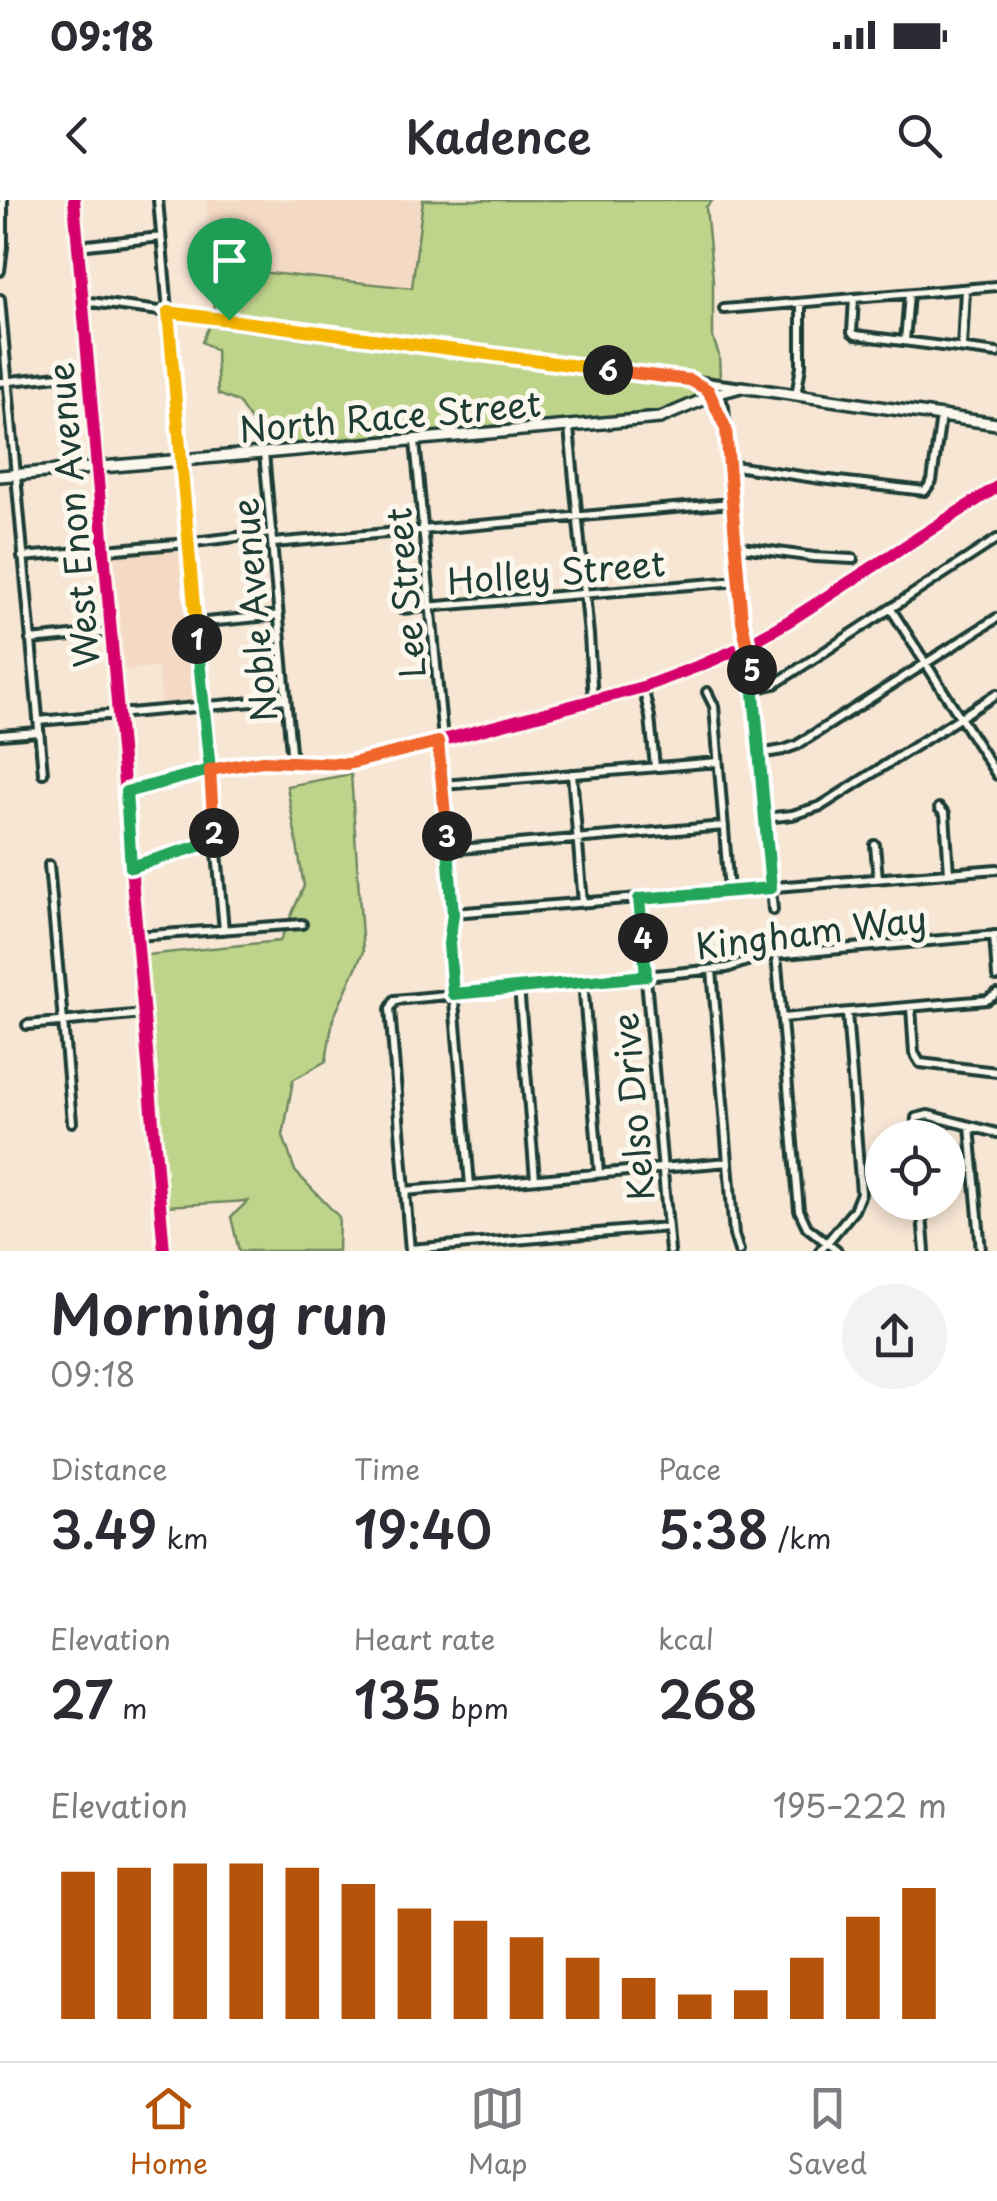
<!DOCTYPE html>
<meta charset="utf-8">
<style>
body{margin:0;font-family:"Playpen Sans",sans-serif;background:#f2f2f3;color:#2b2b33;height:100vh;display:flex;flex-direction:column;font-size:38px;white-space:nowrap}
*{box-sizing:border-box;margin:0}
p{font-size:32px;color:#7c7c81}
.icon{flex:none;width:55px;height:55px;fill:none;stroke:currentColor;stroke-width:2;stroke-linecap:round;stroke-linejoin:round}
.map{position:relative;height:1051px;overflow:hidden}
.details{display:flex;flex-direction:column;background:#fff;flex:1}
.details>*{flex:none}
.controls{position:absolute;left:865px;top:920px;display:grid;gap:20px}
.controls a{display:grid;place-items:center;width:100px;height:100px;border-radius:50%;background:#fff;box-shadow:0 5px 15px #0003;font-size:50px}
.pin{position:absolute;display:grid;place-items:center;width:85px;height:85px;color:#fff;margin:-102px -42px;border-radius:50% 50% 50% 0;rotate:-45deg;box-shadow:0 0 10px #0007}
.pin .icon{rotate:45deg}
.km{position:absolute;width:50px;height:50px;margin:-25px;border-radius:50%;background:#222;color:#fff;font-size:28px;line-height:50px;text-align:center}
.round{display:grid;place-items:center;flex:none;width:105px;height:105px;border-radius:52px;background:#f2f2f3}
.headline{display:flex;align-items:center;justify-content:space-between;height:170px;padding:0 50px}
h1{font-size:55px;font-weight:600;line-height:75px}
.stats{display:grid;grid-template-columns:repeat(3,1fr);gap:15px;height:170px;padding:10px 50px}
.stats div{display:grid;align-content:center}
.stats b{font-size:50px;font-weight:600}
.stats small{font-size:28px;font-weight:400}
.stats p{font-size:28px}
.chart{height:280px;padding:20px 50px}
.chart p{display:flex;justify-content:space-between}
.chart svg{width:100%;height:180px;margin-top:10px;stroke:#b45309;stroke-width:6}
.status{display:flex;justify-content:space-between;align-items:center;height:70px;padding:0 50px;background:#fff;direction:ltr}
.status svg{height:28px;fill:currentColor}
header{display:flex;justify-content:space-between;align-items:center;height:130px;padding:0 50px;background:#fff;font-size:45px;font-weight:600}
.menu{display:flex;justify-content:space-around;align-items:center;height:140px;border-top:2px solid #e1e1e2;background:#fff;font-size:28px;color:#7c7c81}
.menu a{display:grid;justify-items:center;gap:5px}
.menu .current{color:#b45309}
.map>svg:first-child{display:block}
.built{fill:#f4dac4}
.green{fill:#bed48a;stroke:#6e885f;stroke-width:2.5}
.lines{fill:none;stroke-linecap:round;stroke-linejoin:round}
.minor-casing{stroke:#1f3d34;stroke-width:14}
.major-casing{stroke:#1f3d34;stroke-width:16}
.minor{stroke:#fbf7ec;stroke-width:6}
.major{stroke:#fbf7ec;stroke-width:9}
.cycleway-casing{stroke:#fbf7ec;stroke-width:19}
.cycleway{stroke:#d6006c;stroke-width:12}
.split-1-casing{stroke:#fff;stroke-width:20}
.split-2-casing{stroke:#fff;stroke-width:20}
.split-3-casing{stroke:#fff;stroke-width:20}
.split-4-casing{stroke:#fff;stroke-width:20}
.split-5-casing{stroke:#fff;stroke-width:20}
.split-6-casing{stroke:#fff;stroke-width:20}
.split-7-casing{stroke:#fff;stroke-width:20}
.split-1{stroke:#f5b400;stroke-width:12}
.split-2{stroke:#22a559;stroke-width:12}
.split-3{stroke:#f0652b;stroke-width:12}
.split-4{stroke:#22a559;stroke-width:12}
.split-5{stroke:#22a559;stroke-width:12}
.split-6{stroke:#f0652b;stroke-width:12}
.split-7{stroke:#f5b400;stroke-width:12}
.labels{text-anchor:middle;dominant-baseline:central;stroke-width:10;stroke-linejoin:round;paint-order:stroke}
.street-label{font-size:35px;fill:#1f3d34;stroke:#fbf7ec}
</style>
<div class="status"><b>09:18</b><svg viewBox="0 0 49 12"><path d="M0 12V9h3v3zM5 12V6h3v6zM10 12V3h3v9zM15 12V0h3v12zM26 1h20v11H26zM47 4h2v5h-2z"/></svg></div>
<header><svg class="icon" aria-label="back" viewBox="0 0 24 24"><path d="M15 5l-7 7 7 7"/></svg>Kadence<svg class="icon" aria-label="search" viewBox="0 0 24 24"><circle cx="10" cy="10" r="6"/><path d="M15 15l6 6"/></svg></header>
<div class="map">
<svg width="997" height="1051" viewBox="0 0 997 1051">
<rect width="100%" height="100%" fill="#f7e6d4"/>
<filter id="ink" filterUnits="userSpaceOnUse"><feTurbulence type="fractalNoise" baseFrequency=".01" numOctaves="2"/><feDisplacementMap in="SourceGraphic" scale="20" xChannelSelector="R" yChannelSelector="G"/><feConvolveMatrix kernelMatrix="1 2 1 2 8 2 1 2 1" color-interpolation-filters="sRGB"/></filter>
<g filter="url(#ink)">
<!-- built -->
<path class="built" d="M206,0H423L412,88L212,67Z
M185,346L198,502L162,505L158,467L122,470L112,352Z"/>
<!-- green -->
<path class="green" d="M423,0H713L706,7L713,80V138L719,155L720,179L214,112L212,67L412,88Z
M209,126L393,150L692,183L705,193L656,215L270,248L238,202L218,194L216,150L202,142Z
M351,574L363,752L333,819L326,861L293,880L283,936L295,971L339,1017L338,1051H239L231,1017L248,1001L167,1006L146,755L280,741L304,686L287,586Z"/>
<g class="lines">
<!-- minor casing -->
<g class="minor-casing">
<path id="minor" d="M74,0L164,1051
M158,0L224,730
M78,46L161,37
M0,71L3,47V0
M854,98L852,132L856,135L997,153
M0,99L43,573
M83,101L735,186
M724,109L997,86
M905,141L909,94
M962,148L965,89
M0,182L89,173
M694,182L708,190L725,228
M711,183L719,193L724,207L742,421L752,472L773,710
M796,196L801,166V103
M569,228L589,435L593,501
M415,241L443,540
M264,253L292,562
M728,265L821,279L925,291L932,281L941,216
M273,343L731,303
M735,346L814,357L853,359
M22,357L176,344L272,333
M401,409L738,381
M891,409L997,575
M195,423L279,415
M30,440L113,432
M643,487L650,517L655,567
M753,489L775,484L997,339
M707,492L714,506L729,691
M38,521L286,499
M0,535L38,532
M437,542L453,713L449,744L470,985
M759,554L783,550L797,545L997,418
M572,574L583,703
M443,585L718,562
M126,592C171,580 217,564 263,561C297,559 330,567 364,561L643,487L704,464L747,445L789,421L997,287
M939,608L945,614L949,673
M765,618L792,615L821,606L997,494
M875,645L878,678
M448,650L724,626
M49,665L72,922
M131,667L215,641
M639,699L670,1051
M453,713L997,669
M994,735L997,777
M136,736L302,724
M776,754L799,1010L807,1027L837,1051
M712,770L734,1035L739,1051
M583,781L599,973
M519,787L535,979
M911,807L914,853L920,863L997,872
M782,818L987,800L997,794
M27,825L144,814
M970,926L981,1051
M915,938L916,918L928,915L997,933
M405,991L728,962
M921,1002L925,1051
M410,1049L668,1027
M410,1051L390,809L395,800L727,768L762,756L997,735
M820,1051L854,1010L861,993L847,813"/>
</g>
<!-- major casing -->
<g class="major-casing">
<path id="major" d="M0,276L660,218L719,193L741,187L997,224"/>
</g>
<!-- minor -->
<use href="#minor" class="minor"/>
<!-- major -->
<use href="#major" class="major"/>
<!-- cycleway casing -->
<g class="cycleway-casing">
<path id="cycleway" d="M74,0L164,1051
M126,592C171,580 217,564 263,561C297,559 330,567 364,561L643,487L704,464L747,445L789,421L997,287"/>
</g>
<!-- cycleway -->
<use href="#cycleway" class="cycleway"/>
</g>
</g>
<g class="lines" filter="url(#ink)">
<!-- split-1 casing -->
<g class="split-1-casing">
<path id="split-1" d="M197,439L168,112L229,120"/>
</g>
<!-- split-2 casing -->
<g class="split-2-casing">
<path id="split-2" d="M197,439L210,570L126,592L131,667L215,641L214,633"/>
</g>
<!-- split-3 casing -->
<g class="split-3-casing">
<path id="split-3" d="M214,633L210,570L262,561L348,564L438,542L447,636"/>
</g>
<!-- split-4 casing -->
<g class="split-4-casing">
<path id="split-4" d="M447,636L453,714L449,744L453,794L646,776L643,738"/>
</g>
<!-- split-5 casing -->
<g class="split-5-casing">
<path id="split-5" d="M643,738L639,699L771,688L752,470"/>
</g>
<!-- split-6 casing -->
<g class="split-6-casing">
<path id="split-6" d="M608,170L690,180L708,190L726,229L742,421L752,470"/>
</g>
<!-- split-7 casing -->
<g class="split-7-casing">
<path id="split-7" d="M229,120L608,170"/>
</g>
<!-- split-1 -->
<use href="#split-1" class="split-1"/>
<!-- split-2 -->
<use href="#split-2" class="split-2"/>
<!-- split-3 -->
<use href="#split-3" class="split-3"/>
<!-- split-4 -->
<use href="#split-4" class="split-4"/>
<!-- split-5 -->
<use href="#split-5" class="split-5"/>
<!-- split-6 -->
<use href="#split-6" class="split-6"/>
<!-- split-7 -->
<use href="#split-7" class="split-7"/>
</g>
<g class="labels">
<!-- street labels -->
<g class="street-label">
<text transform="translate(390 215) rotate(-5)">North Race Street</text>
<text transform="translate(72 315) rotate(-95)">West Enon Avenue</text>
<text transform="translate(556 371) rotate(-5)">Holley Street</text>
<text transform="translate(404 393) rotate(-95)">Lee Street</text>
<text transform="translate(253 410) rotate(-95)">Noble Avenue</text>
<text transform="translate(811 731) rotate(-7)">Kingham Way</text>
<text transform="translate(632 907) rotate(-95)">Kelso Drive</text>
</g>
</g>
</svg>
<div class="controls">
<a><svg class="icon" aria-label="locate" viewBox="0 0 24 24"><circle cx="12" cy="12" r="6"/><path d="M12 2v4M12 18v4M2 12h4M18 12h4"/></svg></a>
</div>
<div class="pin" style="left:229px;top:120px;background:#1e9e55"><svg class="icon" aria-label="arrive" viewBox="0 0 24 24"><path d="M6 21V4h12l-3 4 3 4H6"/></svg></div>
<b class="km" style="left:197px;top:439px">1</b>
<b class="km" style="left:214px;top:633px">2</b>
<b class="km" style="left:447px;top:636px">3</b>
<b class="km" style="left:643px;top:738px">4</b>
<b class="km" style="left:752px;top:470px">5</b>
<b class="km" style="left:608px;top:170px">6</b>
</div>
<section class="details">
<div class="headline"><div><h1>Morning run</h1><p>09:18</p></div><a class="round"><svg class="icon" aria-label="share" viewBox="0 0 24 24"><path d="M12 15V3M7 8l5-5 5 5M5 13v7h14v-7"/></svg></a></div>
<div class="stats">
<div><p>Distance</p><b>3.49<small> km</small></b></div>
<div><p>Time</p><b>19:40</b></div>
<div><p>Pace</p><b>5:38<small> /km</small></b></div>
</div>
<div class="stats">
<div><p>Elevation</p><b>27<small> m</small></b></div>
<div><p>Heart rate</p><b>135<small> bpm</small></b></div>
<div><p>kcal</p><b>268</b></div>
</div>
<div class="chart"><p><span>Elevation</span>195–222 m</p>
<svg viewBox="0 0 160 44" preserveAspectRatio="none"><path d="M5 44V8M15 44V7M25 44V6M35 44V6M45 44V7M55 44V11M65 44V17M75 44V20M85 44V24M95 44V29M105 44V34M115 44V38M125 44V37M135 44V29M145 44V19M155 44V12"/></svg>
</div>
</section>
<nav class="menu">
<a class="current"><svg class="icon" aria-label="home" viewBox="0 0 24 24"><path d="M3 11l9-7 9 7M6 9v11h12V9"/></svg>Home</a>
<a><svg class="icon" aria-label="map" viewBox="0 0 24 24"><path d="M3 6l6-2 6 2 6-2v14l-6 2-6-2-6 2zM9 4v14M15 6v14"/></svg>Map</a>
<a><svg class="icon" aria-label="saved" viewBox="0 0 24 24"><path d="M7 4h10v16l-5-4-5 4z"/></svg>Saved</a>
</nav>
